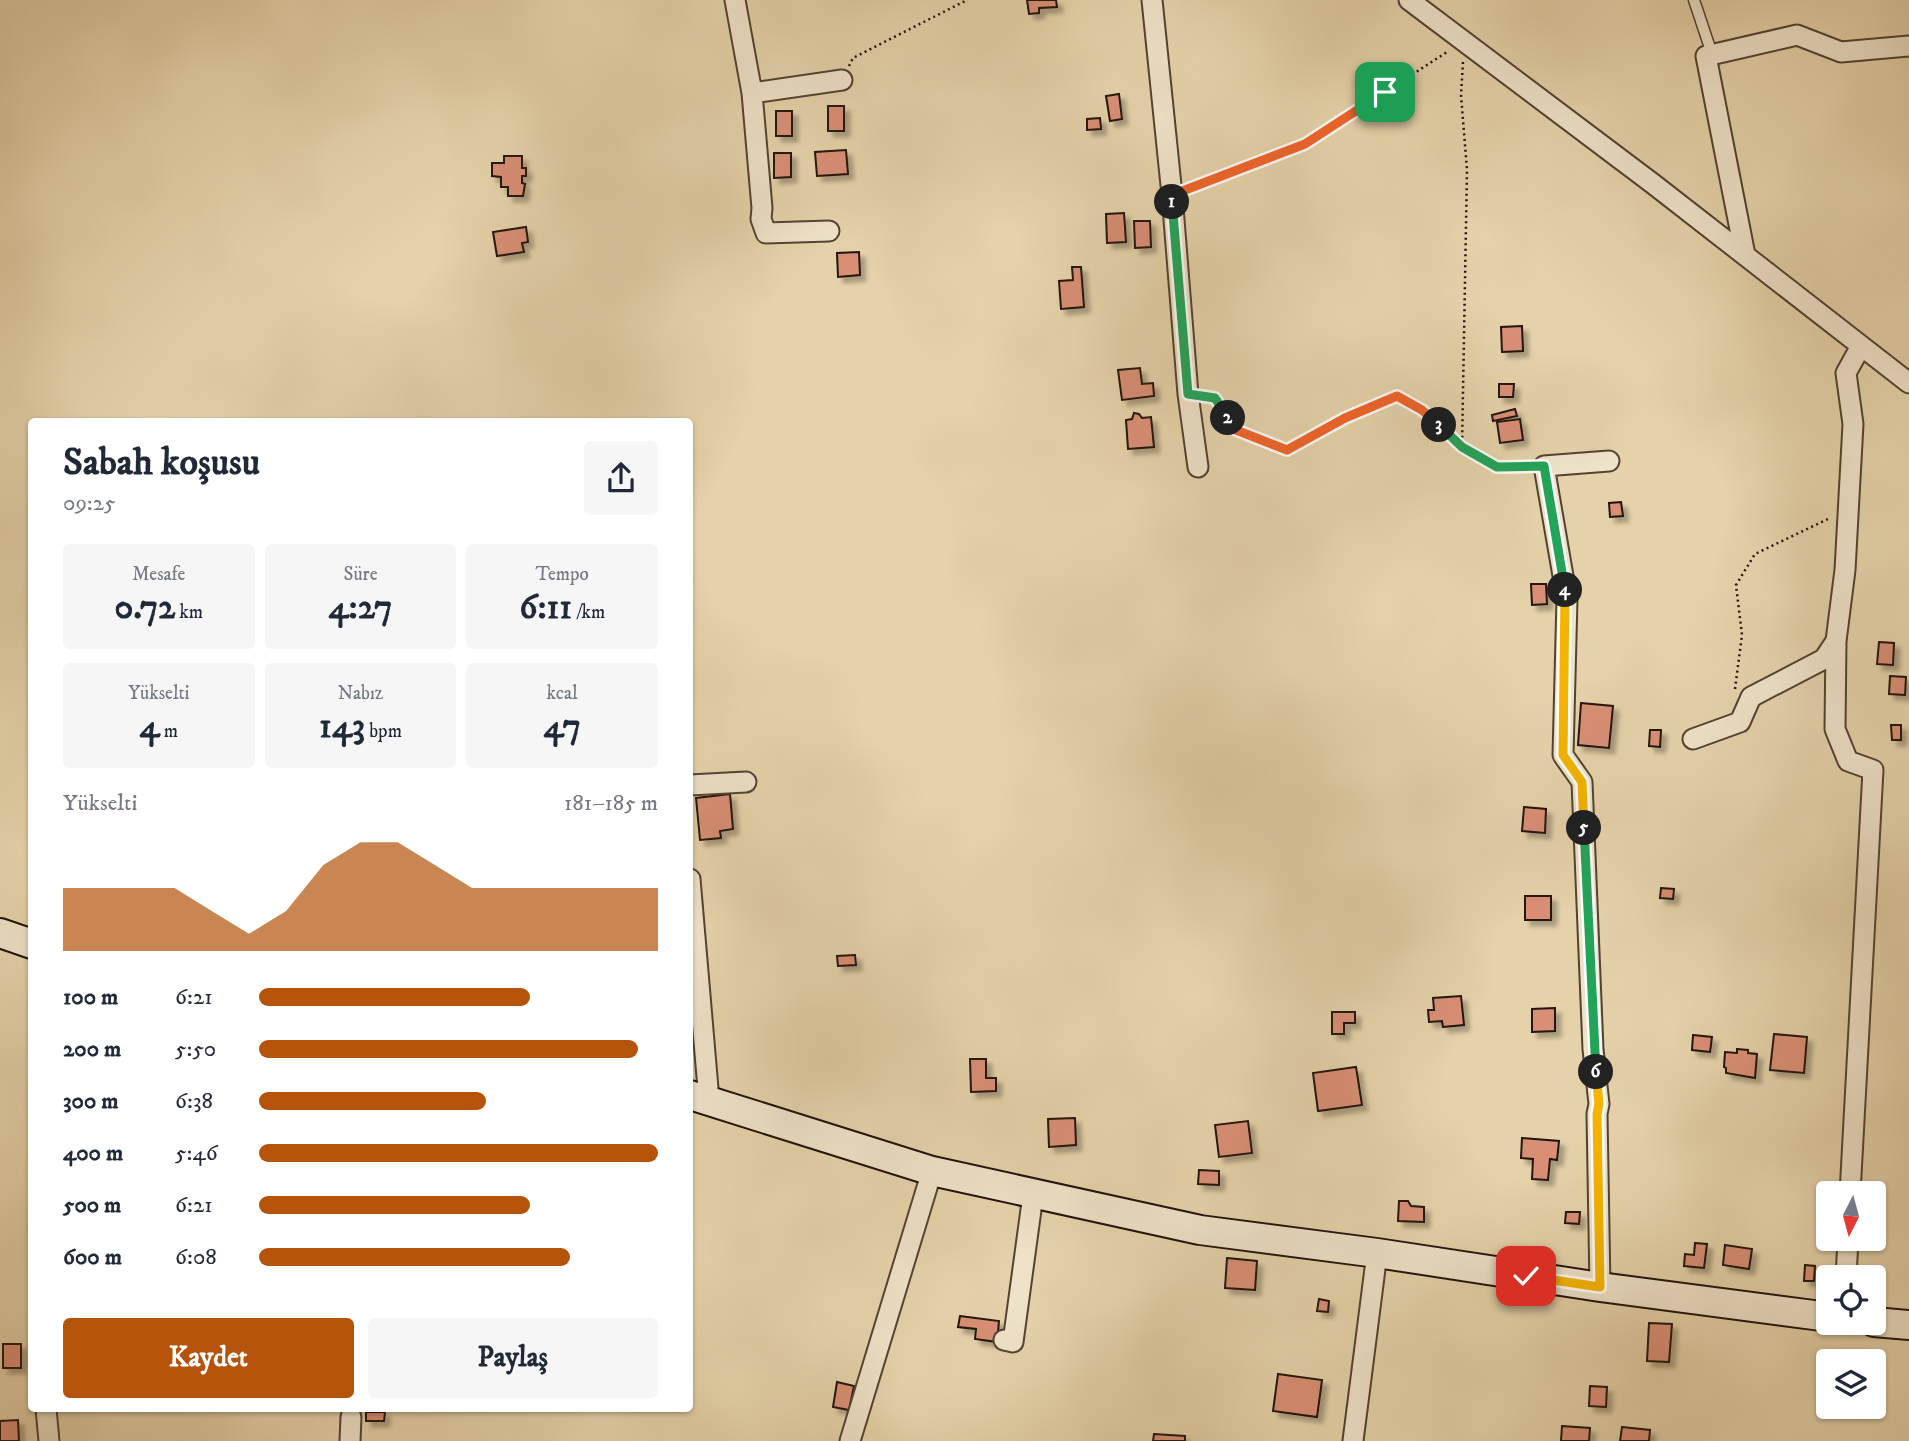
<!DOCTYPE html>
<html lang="tr">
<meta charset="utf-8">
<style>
body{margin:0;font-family:"IM FELL DW Pica",serif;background:#f6f6f7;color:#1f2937;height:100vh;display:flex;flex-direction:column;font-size:26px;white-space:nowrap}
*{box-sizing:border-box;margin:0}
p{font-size:23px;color:#747a83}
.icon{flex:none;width:38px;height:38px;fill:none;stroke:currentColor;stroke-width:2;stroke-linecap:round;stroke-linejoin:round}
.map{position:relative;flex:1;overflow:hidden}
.details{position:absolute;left:28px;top:418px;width:665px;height:994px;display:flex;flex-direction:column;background:#fff;border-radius:7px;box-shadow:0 2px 5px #0004}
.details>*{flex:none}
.needle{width:46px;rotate:186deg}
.fabs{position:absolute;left:1816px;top:1181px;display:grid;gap:14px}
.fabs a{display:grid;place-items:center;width:70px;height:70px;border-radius:7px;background:#fff;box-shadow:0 2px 5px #0004;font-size:35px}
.pin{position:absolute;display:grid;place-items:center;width:60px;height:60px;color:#fff;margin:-30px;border-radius:14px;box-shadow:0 4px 10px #0006}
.km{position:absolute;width:35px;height:35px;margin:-18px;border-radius:50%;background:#222;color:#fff;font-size:19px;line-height:35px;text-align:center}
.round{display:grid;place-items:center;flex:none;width:74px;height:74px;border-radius:7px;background:#f6f6f7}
.overview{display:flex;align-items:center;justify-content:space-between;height:119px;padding:0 35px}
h1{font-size:38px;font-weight:800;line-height:52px}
.figures{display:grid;grid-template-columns:repeat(3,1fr);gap:10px;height:119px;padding:7px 35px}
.figures div{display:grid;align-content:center;border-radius:7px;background:#f6f6f7;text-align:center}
.figures b{font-size:35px;font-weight:800}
.figures small{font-size:19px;font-weight:400}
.figures p{font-size:19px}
.chart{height:196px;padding:14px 35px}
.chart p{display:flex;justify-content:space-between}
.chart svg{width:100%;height:126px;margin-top:7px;fill:#b45309;opacity:.7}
.cta{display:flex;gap:14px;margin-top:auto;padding:14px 35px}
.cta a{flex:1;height:80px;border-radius:7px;background:#b45309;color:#fff;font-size:28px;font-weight:800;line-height:80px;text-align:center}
.cta a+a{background:#f6f6f7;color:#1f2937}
ul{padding:0 35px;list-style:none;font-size:23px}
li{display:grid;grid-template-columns:112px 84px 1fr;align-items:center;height:52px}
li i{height:18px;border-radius:9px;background:#b45309}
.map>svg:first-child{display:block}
.building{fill:#d98f76;stroke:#211309;stroke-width:2;filter:url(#shadow)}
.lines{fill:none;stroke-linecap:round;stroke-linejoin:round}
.service-casing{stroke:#524331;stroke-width:13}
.minor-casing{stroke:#524331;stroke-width:23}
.secondary-casing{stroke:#211309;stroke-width:32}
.path{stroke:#211309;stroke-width:2.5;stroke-dasharray:2 3.5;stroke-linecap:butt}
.service{stroke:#eee2c8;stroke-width:10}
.minor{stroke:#eee2c8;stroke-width:19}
.secondary{stroke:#eee2c8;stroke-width:28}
.split-1-casing{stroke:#fff;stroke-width:14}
.split-2-casing{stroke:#fff;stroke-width:14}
.split-3-casing{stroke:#fff;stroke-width:14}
.split-4-casing{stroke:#fff;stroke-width:14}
.split-5-casing{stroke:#fff;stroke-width:14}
.split-6-casing{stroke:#fff;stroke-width:14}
.split-7-casing{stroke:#fff;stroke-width:14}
.split-1{stroke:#f0652b;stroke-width:9}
.split-2{stroke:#22a559;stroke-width:9}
.split-3{stroke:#f0652b;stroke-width:9}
.split-4{stroke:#22a559;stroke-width:9}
.split-5{stroke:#f5b400;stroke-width:9}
.split-6{stroke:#22a559;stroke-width:9}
.split-7{stroke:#f5b400;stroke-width:9}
</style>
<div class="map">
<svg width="1909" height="1441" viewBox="0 0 1909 1441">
<defs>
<filter id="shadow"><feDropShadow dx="5.5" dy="5.5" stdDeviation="2" flood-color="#0004"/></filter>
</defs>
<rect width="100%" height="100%" fill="#e5d2aa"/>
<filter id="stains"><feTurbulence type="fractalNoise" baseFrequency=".00286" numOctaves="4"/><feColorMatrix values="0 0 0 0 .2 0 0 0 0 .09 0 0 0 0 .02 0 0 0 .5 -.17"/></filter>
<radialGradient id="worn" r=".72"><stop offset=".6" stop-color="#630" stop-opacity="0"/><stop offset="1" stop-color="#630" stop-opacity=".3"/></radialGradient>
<!-- building -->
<path class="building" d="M1027,0H1056L1057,7L1039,8V13L1029,14Z
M1119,94L1122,119L1110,121L1106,96Z
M828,106H844V131H828Z
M776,111H792V136H776Z
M1100,118L1101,129L1087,130V119Z
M846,150L848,174L817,176L815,152Z
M774,153H791V177L774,178Z
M504,156H522V168H526V176H522V183L525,184L523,196H508V187H501V177L492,176V163H504Z
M1124,213L1126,242L1107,243L1106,214Z
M1134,221H1150L1151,247L1135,248Z
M526,227L528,242L522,243L524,252L497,256L493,232Z
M859,252L860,275L838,277L837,253Z
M1072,267H1081L1084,307L1061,309L1059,281L1073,280Z
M1522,326L1523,351L1502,352L1501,327Z
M1140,368L1142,384L1153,383L1154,396L1122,400L1118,370Z
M1499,384H1514L1513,397H1499Z
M1515,409L1517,416L1493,421L1492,415Z
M1134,413L1139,414L1142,418L1151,417L1154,447L1128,449L1126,420L1132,419Z
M1520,419L1523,440L1500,443L1497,422Z
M1621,502L1623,516L1610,517L1609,503Z
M1531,584H1546L1547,604L1532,605Z
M1879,642L1894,643L1893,665L1877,664Z
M1890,676L1906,677L1905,695L1889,694Z
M1581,703L1613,706L1609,748L1578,745Z
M1891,725H1901V740H1892Z
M1650,730H1661L1660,747L1649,746Z
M730,794L733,829L720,831L721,838L700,840L696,798Z
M1524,807L1546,809L1545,833L1522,831Z
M1661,888L1674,889L1673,899L1660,898Z
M1525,896H1551V920H1525Z
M855,955L856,965L838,966L837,956Z
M1461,996L1464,1025L1443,1027L1442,1021L1429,1022L1428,1010H1434L1433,998Z
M1555,1008V1031L1532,1032V1009Z
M1332,1012H1355V1023H1344V1034H1332Z
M1774,1034L1807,1037L1804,1073L1770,1070Z
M1693,1035L1712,1037L1710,1052L1692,1050Z
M1737,1049L1748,1050V1053L1757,1054L1755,1078L1726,1073V1068L1724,1067L1725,1052L1737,1053Z
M970,1059H986V1078H996V1091L971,1092Z
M1356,1067L1362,1105L1318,1111L1313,1073Z
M1075,1118L1076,1145L1049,1147L1048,1119Z
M1248,1121L1252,1153L1219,1157L1215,1125Z
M1522,1138L1559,1141L1557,1160L1550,1159L1548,1180L1532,1179L1533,1159L1521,1158Z
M1199,1170L1219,1171V1185L1198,1184Z
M1399,1201H1408L1411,1206L1424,1207V1222L1398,1221Z
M1566,1212H1580L1579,1224L1565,1223Z
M1695,1243L1707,1244L1704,1268L1684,1266L1685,1254L1694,1255Z
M1725,1245L1752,1249L1749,1269L1723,1265Z
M1227,1258L1257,1261L1255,1290L1225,1288Z
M1805,1265L1815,1266L1814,1281H1804Z
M1319,1299L1329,1301L1328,1312L1317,1311Z
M960,1316L999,1321L997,1342L975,1339L976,1329L958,1327Z
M1649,1323L1672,1324L1669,1362L1647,1361Z
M3,1344H21V1368H3Z
M1278,1374L1322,1380L1317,1417L1273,1411Z
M837,1382L854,1386L849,1410L833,1407Z
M1590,1386L1607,1387L1606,1407L1589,1406Z
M366,1412H385L384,1421H366Z
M18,1420L19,1441H0V1421Z
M1562,1426L1590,1428L1589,1441H1561Z
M1622,1427L1650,1430L1649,1441H1620Z
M1154,1434L1185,1436V1441H1153Z"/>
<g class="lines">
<!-- service casing -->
<g class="service-casing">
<path id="service" d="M1694,0L1712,54"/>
</g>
<!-- minor casing -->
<g class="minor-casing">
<path id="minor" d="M735,0L752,93L762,208L761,219L766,233L829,231
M1152,0L1172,195L1188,394L1198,467
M1409,0L1652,183L1909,383
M752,93L842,80
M1745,255L1706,56L1797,35L1841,52L1909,46
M1836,641L1835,729L1848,761L1873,770L1850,1194
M1693,739L1740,722L1751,697L1824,659L1836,641L1845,570L1853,424L1846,373L1861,346
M690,785L746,782
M690,879L709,1100
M1846,1278L1848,1239
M1600,1287L1597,1114L1599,1104L1593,1049L1582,782L1563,755L1567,599L1544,466L1609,461
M1004,1340L1013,1342L1033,1195
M46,1409L49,1441
M350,1441L351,1417
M850,1441L932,1171
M1353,1441L1377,1253"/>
</g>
<!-- secondary casing -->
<g class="secondary-casing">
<path id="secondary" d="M0,933L32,944
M690,1095L932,1171L1200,1230L1377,1253L1600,1287L1829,1317
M1874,1322L1909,1325"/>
</g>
<!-- path -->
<path class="path" d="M1463,62L1461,95L1467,170L1462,447L1497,467L1527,466
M849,66L853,58L967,0
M1188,189L1305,144L1447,52
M1207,397L1215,398L1236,430L1288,450L1345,418L1397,396L1422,410L1462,447
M1735,689L1742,635L1736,585L1755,554L1830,518"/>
<!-- service -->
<use href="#service" class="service"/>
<!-- minor -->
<use href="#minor" class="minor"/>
<!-- secondary -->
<use href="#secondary" class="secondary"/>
</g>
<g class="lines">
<!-- split-1 casing -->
<g class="split-1-casing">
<path id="split-1" d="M1172,202V195L1305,144L1385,92"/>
</g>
<!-- split-2 casing -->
<g class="split-2-casing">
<path id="split-2" d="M1172,202L1188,394L1215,398L1228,418"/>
</g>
<!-- split-3 casing -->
<g class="split-3-casing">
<path id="split-3" d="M1228,418L1236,430L1287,450L1345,418L1397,396L1422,410L1439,425"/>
</g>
<!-- split-4 casing -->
<g class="split-4-casing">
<path id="split-4" d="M1439,425L1462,447L1497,467L1544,466L1565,590"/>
</g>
<!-- split-5 casing -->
<g class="split-5-casing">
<path id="split-5" d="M1565,590L1563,755L1582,782L1584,828"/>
</g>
<!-- split-6 casing -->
<g class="split-6-casing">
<path id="split-6" d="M1584,828L1596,1072"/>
</g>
<!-- split-7 casing -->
<g class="split-7-casing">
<path id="split-7" d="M1526,1276L1600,1287L1597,1114L1599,1104L1596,1072"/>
</g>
<!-- split-1 -->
<use href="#split-1" class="split-1"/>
<!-- split-2 -->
<use href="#split-2" class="split-2"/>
<!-- split-3 -->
<use href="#split-3" class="split-3"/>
<!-- split-4 -->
<use href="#split-4" class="split-4"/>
<!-- split-5 -->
<use href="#split-5" class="split-5"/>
<!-- split-6 -->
<use href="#split-6" class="split-6"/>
<!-- split-7 -->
<use href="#split-7" class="split-7"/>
</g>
<rect width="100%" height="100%" filter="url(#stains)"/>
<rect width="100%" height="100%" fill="url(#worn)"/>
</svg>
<div class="fabs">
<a><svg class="needle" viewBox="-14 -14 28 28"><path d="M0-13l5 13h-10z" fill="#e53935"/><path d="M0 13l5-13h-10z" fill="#747a83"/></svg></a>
<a><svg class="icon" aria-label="locate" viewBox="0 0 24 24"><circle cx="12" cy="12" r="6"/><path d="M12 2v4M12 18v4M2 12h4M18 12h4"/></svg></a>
<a><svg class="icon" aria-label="layers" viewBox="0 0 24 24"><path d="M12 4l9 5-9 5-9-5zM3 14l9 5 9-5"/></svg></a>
</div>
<div class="pin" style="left:1385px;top:92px;background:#1e9e55"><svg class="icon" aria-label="arrive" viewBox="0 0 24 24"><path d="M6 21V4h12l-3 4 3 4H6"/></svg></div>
<div class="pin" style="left:1526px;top:1276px;background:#d93025"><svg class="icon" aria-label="check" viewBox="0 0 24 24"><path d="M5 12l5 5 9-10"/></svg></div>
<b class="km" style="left:1172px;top:202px">1</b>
<b class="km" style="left:1228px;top:418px">2</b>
<b class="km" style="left:1439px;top:425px">3</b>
<b class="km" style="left:1565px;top:590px">4</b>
<b class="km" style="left:1584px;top:828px">5</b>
<b class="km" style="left:1596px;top:1072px">6</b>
<section class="details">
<div class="overview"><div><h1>Sabah koşusu</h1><p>09:25</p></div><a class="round"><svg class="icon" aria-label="share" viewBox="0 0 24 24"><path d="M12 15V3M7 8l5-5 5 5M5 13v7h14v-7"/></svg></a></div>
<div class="figures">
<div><p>Mesafe</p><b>0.72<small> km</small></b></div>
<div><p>Süre</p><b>4:27</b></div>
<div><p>Tempo</p><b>6:11<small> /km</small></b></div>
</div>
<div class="figures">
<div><p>Yükselti</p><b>4<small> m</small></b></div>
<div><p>Nabız</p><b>143<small> bpm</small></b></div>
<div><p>kcal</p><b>47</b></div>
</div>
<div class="chart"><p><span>Yükselti</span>181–185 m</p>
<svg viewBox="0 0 160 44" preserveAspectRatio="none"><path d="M0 44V22L10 22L20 22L30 22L40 30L50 38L60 30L70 14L80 6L90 6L100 14L110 22L120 22L130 22L140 22L150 22L160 22V44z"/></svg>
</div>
<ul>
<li><b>100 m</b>6:21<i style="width:68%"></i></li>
<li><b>200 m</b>5:50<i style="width:95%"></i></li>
<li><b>300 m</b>6:38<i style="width:57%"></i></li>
<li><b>400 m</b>5:46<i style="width:100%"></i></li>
<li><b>500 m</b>6:21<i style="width:68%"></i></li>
<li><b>600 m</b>6:08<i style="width:78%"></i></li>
</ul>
<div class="cta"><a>Kaydet</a><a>Paylaş</a></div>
</section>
</div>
